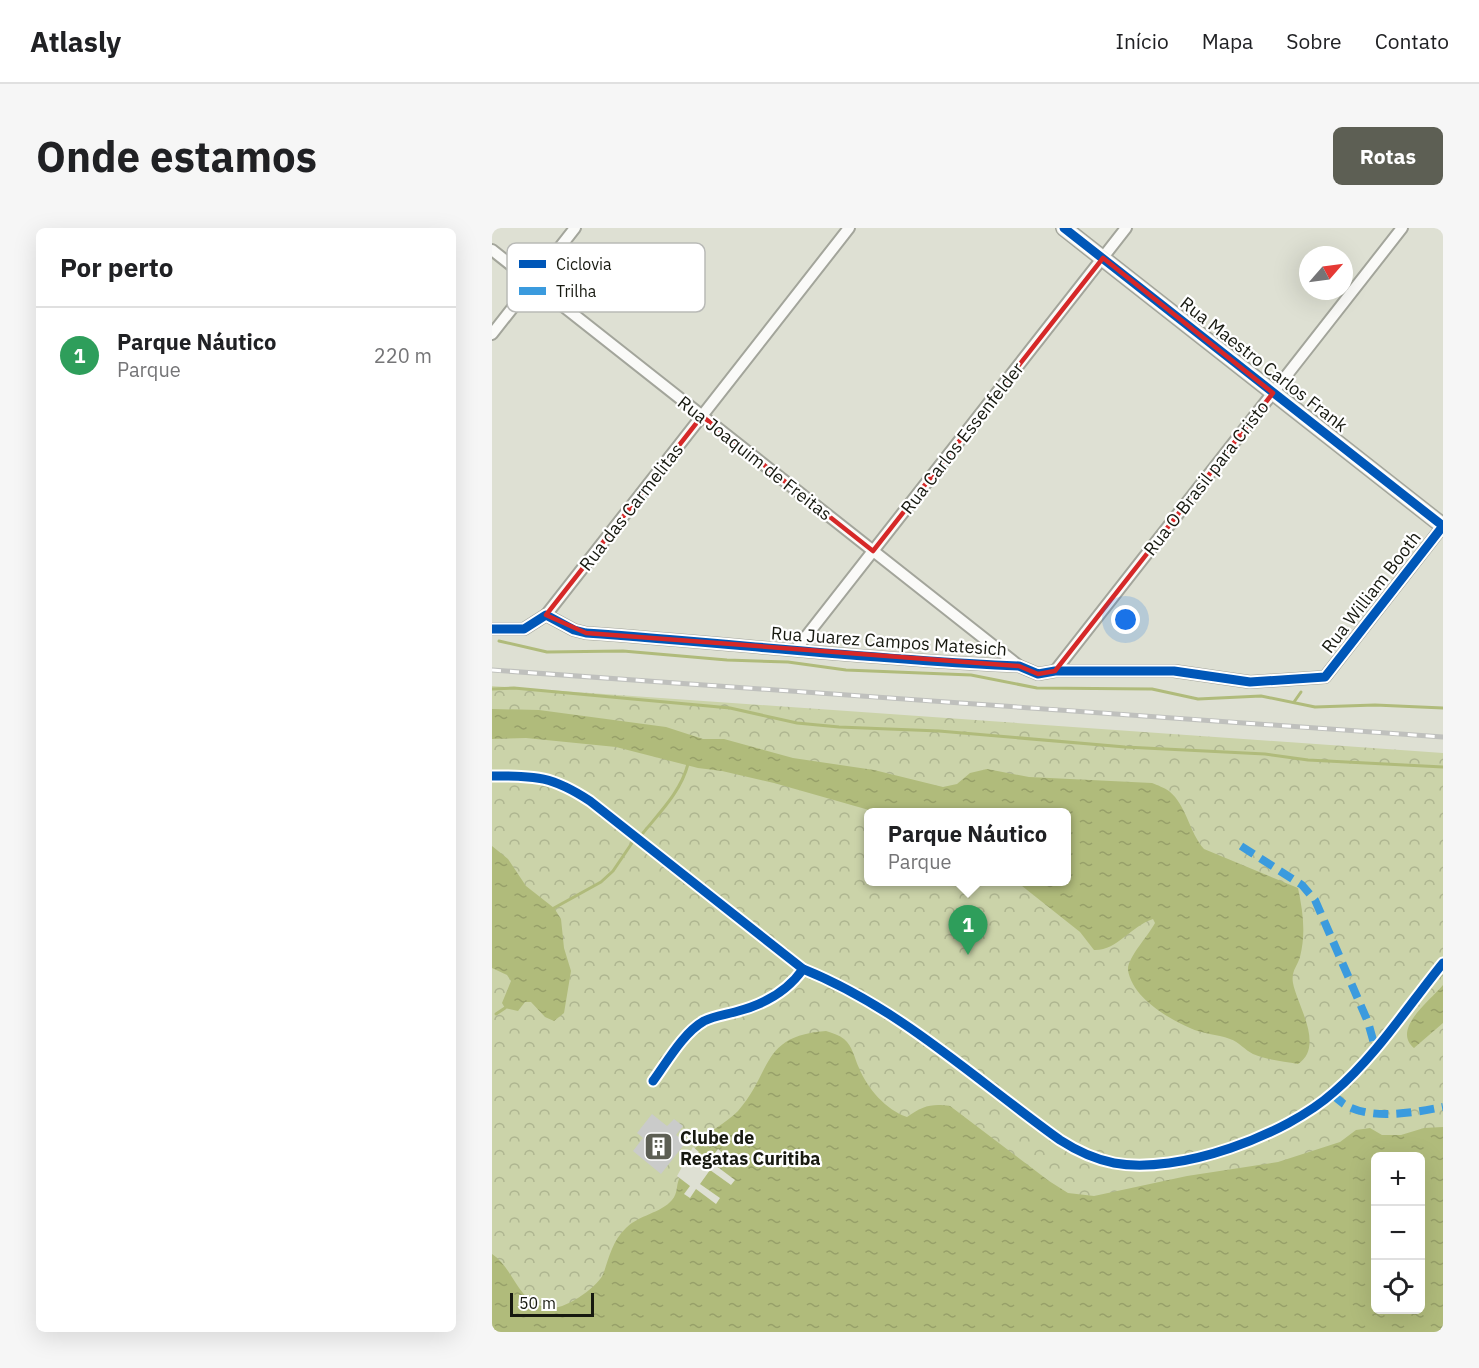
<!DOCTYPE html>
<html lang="pt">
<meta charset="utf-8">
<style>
body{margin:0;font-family:"IBM Plex Sans",sans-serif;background:#f6f6f6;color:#202124}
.controls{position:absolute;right:18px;bottom:18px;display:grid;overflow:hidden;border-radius:9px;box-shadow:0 6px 24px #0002}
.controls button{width:54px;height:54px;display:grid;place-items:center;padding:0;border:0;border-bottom:2px solid #e0e0e0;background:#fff;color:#202124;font:30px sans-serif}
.compass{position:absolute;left:807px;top:18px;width:54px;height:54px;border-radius:50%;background:#fff;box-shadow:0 6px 24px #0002;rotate:62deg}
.scale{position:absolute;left:18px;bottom:15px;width:84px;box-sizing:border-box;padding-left:6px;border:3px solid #171910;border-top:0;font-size:16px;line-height:21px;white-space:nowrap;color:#171910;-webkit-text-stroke:4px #fff;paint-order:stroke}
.you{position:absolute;left:634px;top:392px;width:21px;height:21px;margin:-15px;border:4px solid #fff;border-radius:50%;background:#1a73e8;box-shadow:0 0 0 9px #1a73e833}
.badge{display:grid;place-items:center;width:39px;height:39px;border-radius:50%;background:#5d5f54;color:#fff;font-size:20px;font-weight:700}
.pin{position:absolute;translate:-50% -50px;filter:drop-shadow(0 2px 3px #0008)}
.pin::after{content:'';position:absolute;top:32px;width:21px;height:18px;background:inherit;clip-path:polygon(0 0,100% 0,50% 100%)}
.popup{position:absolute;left:372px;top:580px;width:207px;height:78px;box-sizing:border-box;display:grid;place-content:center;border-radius:9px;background:#fff;filter:drop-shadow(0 2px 4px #0005);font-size:20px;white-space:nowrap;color:#757577}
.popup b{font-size:22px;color:#202124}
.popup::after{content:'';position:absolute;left:50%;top:100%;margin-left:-12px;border:12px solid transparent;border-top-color:#fff}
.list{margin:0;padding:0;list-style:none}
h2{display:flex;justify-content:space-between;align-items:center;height:78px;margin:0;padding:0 24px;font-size:26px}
h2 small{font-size:20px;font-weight:400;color:#757577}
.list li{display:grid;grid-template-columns:39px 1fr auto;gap:18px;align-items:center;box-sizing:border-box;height:96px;padding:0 24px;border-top:2px solid #e0e0e0}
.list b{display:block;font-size:22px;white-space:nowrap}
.list p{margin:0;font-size:20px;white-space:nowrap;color:#757577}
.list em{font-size:20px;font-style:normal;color:#757577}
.icon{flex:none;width:33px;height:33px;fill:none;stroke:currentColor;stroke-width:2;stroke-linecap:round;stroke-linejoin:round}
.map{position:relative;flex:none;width:951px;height:1104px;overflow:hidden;border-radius:9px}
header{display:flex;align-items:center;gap:36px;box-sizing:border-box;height:84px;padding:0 30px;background:#fff;border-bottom:2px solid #e0e0e0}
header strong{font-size:28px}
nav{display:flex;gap:33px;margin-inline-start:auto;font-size:21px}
.intro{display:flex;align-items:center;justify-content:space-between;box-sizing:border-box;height:144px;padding:0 36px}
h1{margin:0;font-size:42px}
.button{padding:15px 27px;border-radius:9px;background:#5d5f54;color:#fff;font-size:21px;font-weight:700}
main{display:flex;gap:36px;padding:0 36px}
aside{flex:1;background:#fff;border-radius:9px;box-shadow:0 6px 24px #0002}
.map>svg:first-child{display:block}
</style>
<header>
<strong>Atlasly</strong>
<nav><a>Início</a><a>Mapa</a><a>Sobre</a><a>Contato</a></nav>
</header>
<div class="intro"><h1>Onde estamos</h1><a class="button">Rotas</a></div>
<main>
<aside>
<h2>Por perto<small></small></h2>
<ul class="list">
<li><span class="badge" style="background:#2e9e5b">1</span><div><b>Parque Náutico</b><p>Parque</p></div><em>220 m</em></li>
</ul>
</aside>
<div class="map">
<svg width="951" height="1104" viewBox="0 0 951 1104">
<defs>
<pattern id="park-crowns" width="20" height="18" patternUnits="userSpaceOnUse" patternTransform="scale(1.5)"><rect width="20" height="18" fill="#cbd3a9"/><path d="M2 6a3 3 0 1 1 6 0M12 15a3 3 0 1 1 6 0" fill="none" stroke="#aeb590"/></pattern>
<pattern id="water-ripples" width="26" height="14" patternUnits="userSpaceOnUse" patternTransform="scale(1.5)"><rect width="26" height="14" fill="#b0bb7b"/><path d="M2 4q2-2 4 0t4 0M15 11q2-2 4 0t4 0" fill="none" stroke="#97a069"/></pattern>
</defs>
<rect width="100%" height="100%" fill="#dee0d3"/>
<path fill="url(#park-crowns)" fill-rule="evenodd" d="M0,458L951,525V1104H0ZM377,584H575V654H377ZM884,928H928V1082H884Z"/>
<g fill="url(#water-ripples)" fill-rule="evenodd">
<path d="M0,481L47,482L174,499L211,511H232L301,530L382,542L451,559L465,556L478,545L495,541L537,549L660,555C665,557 673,560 677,563C695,578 697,604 712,621L806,660C811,684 814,705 808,729C805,739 799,743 801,755C805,777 833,818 806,836C791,833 775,832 761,826C753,822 747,814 738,811C725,806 710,806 698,800C675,790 640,769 636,742C635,730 657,707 663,695L661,691C639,698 625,723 602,722L588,704L525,654H575V584H384L282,555L230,543L206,540L124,519L34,510L0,511Z"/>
<polygon points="0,618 16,631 34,658 62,680 69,691 72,720 79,743 72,785 62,793 53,789 39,774 33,774 26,783 13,780 10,775 19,753 15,747 0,740"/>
<path d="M951,757V795L922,820C899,801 939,772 951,757Z"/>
<path d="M334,803C340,805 347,807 352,811C361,819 362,829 367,840C375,860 394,882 415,889C430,878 440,875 458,878L557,953L576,965L602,968L695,948L786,934L848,914L864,902L878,900L890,907H909L932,900L951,899V1104H0V1026C23,1041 25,1076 58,1080C73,1082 108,1058 112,1044C117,1029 121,1012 134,1000C147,987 169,985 180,972C186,965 184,958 187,951C191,940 198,929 204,919C214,903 234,896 246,883C281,843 268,808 334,803ZM884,928H928V1082H884Z"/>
</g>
<polygon fill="#dee0d3" points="201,919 207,924 203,929 214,937 226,921 231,925 223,937 243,952 239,957 218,942 208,956 228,970 224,976 204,961 198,970 192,966 198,958 185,948"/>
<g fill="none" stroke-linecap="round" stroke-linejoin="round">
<g stroke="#b0bb7b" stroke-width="3">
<polyline points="7,413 55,424 131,423 235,432 296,434 354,442 479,447 545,460 660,461 706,471 769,468 823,479 883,477 951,480"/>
<polyline points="0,461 22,460 238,480 305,495 347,499 447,503 633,519 773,526 816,532 951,539"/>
<polyline points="802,474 809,464"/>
<path d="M151,605C169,583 189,563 196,536"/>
<polyline points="62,680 109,654 121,643 140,615"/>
<polyline points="4,786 13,780"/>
</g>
</g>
<polygon fill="#cacbca" points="160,886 175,898 182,891 191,898 184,907 194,914 169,946 141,923 151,910 145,905"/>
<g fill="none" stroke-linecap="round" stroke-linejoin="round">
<defs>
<g id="street">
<polyline points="0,22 527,438"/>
<polyline points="0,106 83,0"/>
<polyline points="54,387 357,0"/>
<path d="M0,401H32L54,387L82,402L94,405C239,415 382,432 527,438L546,446L563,443H682L758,454L833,449L951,298"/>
<polyline points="305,420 634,0"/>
<polyline points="563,443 910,0"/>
</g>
<polyline id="secondary" points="572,0 951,298"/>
</defs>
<use href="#street" stroke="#a3a59b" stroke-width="14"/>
<use href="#secondary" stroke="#a3a59b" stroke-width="18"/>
<use href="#street" stroke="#fafaf8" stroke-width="10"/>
<use href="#secondary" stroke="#f0f1ec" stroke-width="15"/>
<defs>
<polyline id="rail" points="0,442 951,509"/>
</defs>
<use href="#rail" stroke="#bfc0bd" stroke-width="5"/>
<use href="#rail" stroke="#fff" stroke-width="3" stroke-dasharray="9" stroke-linecap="butt"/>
<g stroke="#3b9bde" stroke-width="8" stroke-dasharray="15 8" stroke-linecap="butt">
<polyline points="749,618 810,657 823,672 876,794 883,819"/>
<path d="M841,866C864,896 919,885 951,879"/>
</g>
<defs>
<g id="cycleway">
<path d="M0,401H32L54,387L82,402L94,405C239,415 382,432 527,438L546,446L563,443H682L758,454L833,449L951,298L572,0"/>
<path d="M0,548C45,548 60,548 98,573L311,741C408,780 484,852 568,912C585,923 602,931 622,935C687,947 794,907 842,864C884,828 916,778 951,735"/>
<path d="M161,853C175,834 191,805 212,793C222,788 232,787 243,784C271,777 295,764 311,741"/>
</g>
</defs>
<use href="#cycleway" stroke="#fff" stroke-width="13"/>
<use href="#cycleway" stroke="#0057b8" stroke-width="9"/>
</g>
<path fill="none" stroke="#d62828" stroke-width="4.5" stroke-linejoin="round" d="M611,30L781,165L563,443L546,446L527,438L94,405L54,387L210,188L381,323Z"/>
<defs>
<symbol id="building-square" viewBox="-11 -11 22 22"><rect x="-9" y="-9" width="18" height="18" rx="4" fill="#5d5f54" stroke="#fff"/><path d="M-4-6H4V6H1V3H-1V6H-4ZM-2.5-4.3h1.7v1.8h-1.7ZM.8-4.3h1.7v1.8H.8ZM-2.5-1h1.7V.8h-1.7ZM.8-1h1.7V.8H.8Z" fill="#fff"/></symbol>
</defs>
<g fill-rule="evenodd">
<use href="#building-square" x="150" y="902" width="33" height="33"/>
</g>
<g text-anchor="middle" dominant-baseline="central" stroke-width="4.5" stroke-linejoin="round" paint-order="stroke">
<g font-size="18" fill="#171910" stroke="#fff">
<text transform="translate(772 136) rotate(38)">Rua Maestro Carlos Frank</text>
<text transform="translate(470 210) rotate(-52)">Rua Carlos Essenfelder</text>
<text transform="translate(263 230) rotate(38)">Rua Joaquim de Freitas</text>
<text transform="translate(714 250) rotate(-52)">Rua O Brasil para Cristo</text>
<text transform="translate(139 279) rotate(-52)">Rua das Carmelitas</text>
<text transform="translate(879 364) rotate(-52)">Rua William Booth</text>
<text transform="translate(397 413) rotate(4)">Rua Juarez Campos Matesich</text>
</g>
<g font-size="18" font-weight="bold" fill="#171910" stroke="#fff" text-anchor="start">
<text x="188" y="909">Clube de<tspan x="188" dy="21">Regatas Curitiba</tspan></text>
</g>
</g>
<rect x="15" y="15" width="198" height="69" rx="9" fill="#fff" stroke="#b9bab7" stroke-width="1.5"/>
<rect x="27" y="32" width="27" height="8" fill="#0057b8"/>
<rect x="27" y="59" width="27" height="8" fill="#3b9bde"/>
<g font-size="16" fill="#171910">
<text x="64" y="42">Ciclovia</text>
<text x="64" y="69">Trilha</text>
</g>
</svg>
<div class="controls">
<button>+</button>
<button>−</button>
<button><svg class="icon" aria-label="locate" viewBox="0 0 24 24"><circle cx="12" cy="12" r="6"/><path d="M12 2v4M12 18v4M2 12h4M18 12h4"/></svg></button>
</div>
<svg class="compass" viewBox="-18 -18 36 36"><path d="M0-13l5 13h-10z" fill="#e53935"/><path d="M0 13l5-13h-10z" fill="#757577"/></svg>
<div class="scale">50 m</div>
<div class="you"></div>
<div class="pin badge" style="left:476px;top:727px;background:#2e9e5b">1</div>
<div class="popup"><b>Parque Náutico</b>Parque</div>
</div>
</main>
